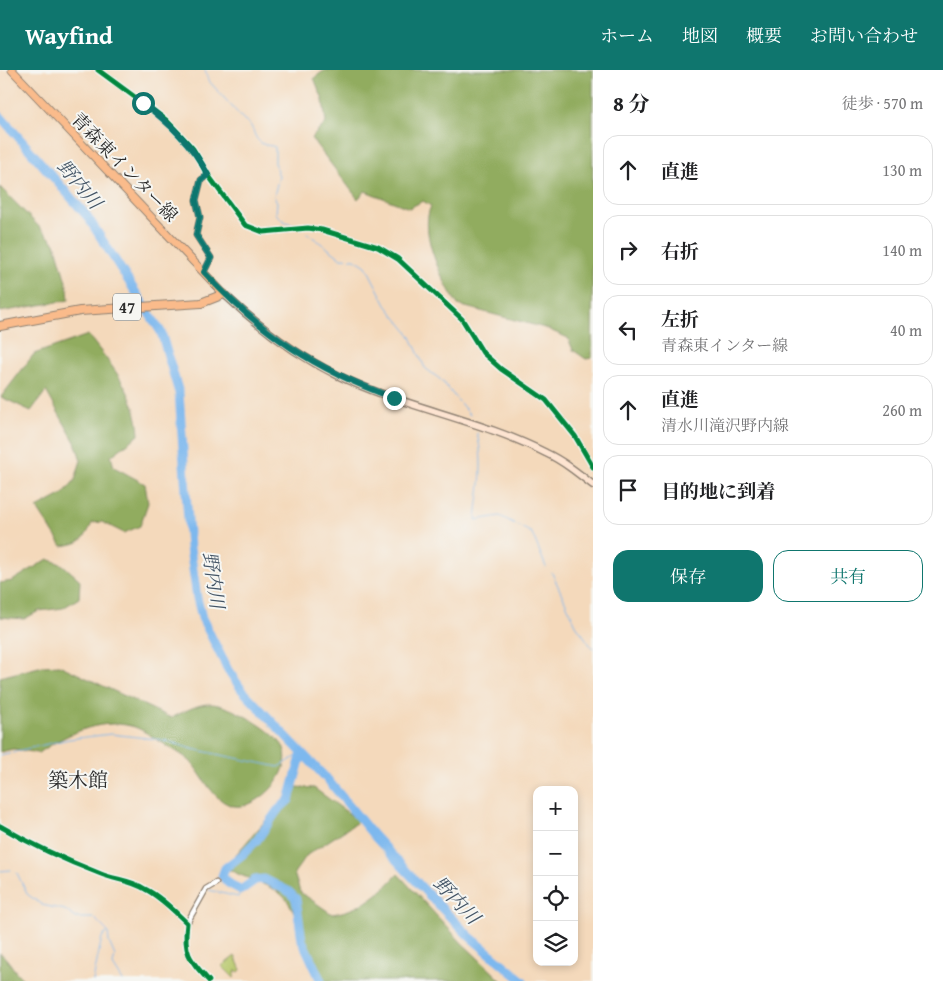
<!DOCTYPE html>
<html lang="ja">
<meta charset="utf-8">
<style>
body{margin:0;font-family:"Gentium Book Plus","Noto Serif JP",serif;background:#f6f6f6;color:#202124}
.controls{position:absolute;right:15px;bottom:15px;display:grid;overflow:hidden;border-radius:10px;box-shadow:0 2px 8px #0003}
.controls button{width:45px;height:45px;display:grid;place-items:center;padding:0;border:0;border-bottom:1px solid #e0e0e0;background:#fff;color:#202124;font:25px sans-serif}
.stop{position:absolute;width:15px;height:15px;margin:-11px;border:4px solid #0f766e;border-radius:50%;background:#fff}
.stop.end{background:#0f766e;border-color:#fff;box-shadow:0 1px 5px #0008}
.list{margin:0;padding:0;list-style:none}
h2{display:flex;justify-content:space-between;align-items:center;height:65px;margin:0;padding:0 20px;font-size:21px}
h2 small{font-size:16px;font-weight:400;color:#757577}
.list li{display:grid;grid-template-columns:32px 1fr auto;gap:15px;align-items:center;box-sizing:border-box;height:70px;margin:0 10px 10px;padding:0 10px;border:1px solid #e0e0e0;border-radius:15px}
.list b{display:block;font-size:19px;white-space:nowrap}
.list p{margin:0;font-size:16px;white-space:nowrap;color:#757577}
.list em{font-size:16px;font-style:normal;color:#757577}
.actions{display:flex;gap:10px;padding:15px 20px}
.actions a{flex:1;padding:11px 0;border:1px solid #0f766e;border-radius:15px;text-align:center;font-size:18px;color:#0f766e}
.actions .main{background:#0f766e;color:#fff}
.icon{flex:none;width:28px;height:28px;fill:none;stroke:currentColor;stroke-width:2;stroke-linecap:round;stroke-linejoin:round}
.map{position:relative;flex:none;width:593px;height:911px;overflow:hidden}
header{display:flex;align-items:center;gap:30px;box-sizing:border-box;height:70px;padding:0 25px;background:#0f766e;color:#fff}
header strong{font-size:24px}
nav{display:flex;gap:28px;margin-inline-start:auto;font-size:18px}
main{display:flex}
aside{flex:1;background:#fff}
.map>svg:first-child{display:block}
</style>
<header>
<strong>Wayfind</strong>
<nav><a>ホーム</a><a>地図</a><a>概要</a><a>お問い合わせ</a></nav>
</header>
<main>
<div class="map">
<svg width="593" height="911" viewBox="0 0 593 911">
<rect width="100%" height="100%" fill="#f6f6f2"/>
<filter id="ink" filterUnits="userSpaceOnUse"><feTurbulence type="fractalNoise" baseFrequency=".02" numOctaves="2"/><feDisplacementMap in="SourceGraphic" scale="10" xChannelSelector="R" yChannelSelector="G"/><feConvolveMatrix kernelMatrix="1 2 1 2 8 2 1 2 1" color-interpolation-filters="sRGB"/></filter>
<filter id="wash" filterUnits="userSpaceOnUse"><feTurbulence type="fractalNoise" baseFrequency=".0096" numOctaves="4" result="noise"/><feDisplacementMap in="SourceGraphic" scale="20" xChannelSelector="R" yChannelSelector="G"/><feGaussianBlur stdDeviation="1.12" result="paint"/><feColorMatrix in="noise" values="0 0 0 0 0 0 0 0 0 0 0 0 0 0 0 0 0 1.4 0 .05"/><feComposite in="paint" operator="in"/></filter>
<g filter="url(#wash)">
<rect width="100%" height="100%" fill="#f4d9bb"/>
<polygon fill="#b7c76a" stroke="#71794a" points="235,886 241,900 239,902 236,900 234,908 222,896"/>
<g fill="#91ac5e" stroke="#5e6c44">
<path d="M325,0H593L592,288L586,289L573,280L568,268L545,258L458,235C443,212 418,163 431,136L423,131L409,138L365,121L358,129L311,68L326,53L323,30L314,8Z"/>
<polygon points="0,117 55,173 68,219 69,230 0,242"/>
<path d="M88,265C112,296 137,324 139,365L111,386L114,397L145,414L148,433L140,456L124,463L102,452L92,453C84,471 81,473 62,476L37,438L63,424L75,410L81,390L75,372L46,321L31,341L1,327L34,284Z"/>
<polygon points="48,489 63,495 80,510 79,528 63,538 39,541 24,549 0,547 0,513 12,511"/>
<path d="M59,595L171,648C182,643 198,633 211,634C229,634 276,661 284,678C294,703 258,740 234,736C213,732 203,705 190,691C182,684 170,678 161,672C152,667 141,658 131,656C99,648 64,665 39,683L13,679L0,682V607L43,596Z"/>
<path d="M295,717L314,718L359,751L307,785L294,803L300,822L332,844C360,840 379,825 398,804L462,873L502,911H321C305,891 303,849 286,829C273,814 245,809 228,799L231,790Z"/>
<path d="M0,883C11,891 14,904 26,911H0Z"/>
</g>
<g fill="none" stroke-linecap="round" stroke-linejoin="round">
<g stroke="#7db8ee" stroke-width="1">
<path d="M205,0L208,10L244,50C255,55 252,66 260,72C264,76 271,75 275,77V95L279,106L274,126L277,132L276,144L284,151L296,156"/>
<polyline points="307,163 341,188 355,189 366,196 386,235 410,265 425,298 441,310 470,345"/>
<path d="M477,363C485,396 479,417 476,450L500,446L532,463L546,497"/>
<polyline points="552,503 576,555 593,579"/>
<polyline points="0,685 69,669 111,664 164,670 192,679 279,697 302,683"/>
<polyline points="0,801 11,800"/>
<polyline points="17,803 27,824 42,835 65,840 76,848 94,848 108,862 109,872 115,886 113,895 123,911"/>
<polyline points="209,820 238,827 241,820"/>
<polyline points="93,911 102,867 107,863"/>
</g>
<g stroke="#7db8ee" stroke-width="9">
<polyline points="0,46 87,146 161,262 179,323 190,478 197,528 202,548 228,600 242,620 328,710 374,766 427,823 469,866 523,911"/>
<polyline points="302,683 289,730 277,741 257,770 242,785 225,798 222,806 228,813 241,820 255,810 264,809 288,821 296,829 302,870 321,911"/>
</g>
</g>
</g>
<g filter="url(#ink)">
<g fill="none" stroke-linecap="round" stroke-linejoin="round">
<defs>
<g id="minor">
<polyline points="98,0 166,50 183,68 193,79 208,105 245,155 263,162 308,158 322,160 378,177 398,189 462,249 483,283 501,299 546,330 575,366 593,397"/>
<polyline points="204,202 211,188 196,165 200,147 196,130 201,110 208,105"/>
<path d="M0,756C32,775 67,791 101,804C116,810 131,810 145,819C161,827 174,841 187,853C183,883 189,889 209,911"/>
<polyline points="187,853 206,819 216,813"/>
</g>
<path id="secondary" d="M224,224C258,256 294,284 337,305C404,338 480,349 546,383C563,391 578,403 593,415"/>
<polyline id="primary" points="12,0 224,224"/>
<polyline id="motorway" points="0,256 80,241 201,233 224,224"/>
</defs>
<use href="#minor" stroke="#908273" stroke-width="7"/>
<use href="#secondary" stroke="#908273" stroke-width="9"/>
<use href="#primary" stroke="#908273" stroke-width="9"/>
<use href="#motorway" stroke="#908273" stroke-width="10"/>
<use href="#minor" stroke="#fff" stroke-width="4.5"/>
<use href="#secondary" stroke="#fde4d1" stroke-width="6"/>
<use href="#primary" stroke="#fabb8b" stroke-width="7"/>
<use href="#motorway" stroke="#fabb8b" stroke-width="8"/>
<defs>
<g id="cycleway">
<polyline points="98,0 166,50 183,68 193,79 208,105 245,155 263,162 308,158 322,160 378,177 398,189 462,249 483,283 501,299 546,330 575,366 593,397"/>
<path d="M0,756C32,775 67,791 101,804C116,810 131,810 145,819C161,827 174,841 187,853C183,883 189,889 209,911"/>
</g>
</defs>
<use href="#cycleway" stroke="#f6f6f2" stroke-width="8"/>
<use href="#cycleway" stroke="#00873e" stroke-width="5"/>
</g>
</g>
<g fill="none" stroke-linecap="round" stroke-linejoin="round" filter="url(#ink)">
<path stroke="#0f766e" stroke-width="6" d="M143,33C170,54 192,74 208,105L201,110L196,130L200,147L196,165L211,188L204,202C261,264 315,299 394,328"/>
</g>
<g text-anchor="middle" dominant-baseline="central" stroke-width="4" stroke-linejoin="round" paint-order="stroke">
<rect fill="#f6f6f2" stroke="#686867" stroke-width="1" x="113" y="223.5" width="28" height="27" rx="4"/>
<g font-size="16" font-weight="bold" fill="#2b2b2b">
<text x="127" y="237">47</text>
</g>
<g font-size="18" fill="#2b2b2b" stroke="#f6f6f2">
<text transform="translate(125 97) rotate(46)">青森東インター線</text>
</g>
<g font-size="19" font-style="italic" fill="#456" stroke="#f6f6f2">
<text transform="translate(80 114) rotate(50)">野内川</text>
<text transform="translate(214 510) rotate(82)">野内川</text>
<text transform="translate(457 830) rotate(46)">野内川</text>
</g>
<g font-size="20" fill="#2b2b2b" stroke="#f6f6f2">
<text x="78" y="709">築木館</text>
</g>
</g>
</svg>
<div class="controls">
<button>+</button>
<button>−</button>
<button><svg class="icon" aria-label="locate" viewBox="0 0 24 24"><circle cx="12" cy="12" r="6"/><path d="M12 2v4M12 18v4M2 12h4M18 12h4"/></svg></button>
<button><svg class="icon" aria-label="layers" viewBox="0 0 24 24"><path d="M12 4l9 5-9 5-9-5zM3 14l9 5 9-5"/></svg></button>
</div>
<div class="stop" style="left:143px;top:33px"></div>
<div class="stop end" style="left:394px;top:328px"></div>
</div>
<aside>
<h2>8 分<small>徒歩 · 570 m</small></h2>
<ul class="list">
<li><svg class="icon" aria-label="ahead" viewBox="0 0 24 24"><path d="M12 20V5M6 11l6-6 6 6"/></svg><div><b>直進</b></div><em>130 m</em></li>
<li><svg class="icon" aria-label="right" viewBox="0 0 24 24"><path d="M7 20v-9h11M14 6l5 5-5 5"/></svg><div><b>右折</b></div><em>140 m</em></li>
<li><svg class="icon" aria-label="left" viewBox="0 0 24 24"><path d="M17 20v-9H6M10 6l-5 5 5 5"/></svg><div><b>左折</b><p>青森東インター線</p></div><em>40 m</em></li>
<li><svg class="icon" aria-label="ahead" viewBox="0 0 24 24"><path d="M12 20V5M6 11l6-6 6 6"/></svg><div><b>直進</b><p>清水川滝沢野内線</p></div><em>260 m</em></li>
<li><svg class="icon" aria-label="arrive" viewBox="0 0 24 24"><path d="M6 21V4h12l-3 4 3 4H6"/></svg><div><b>目的地に到着</b></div></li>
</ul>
<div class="actions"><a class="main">保存</a><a>共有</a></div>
</aside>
</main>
